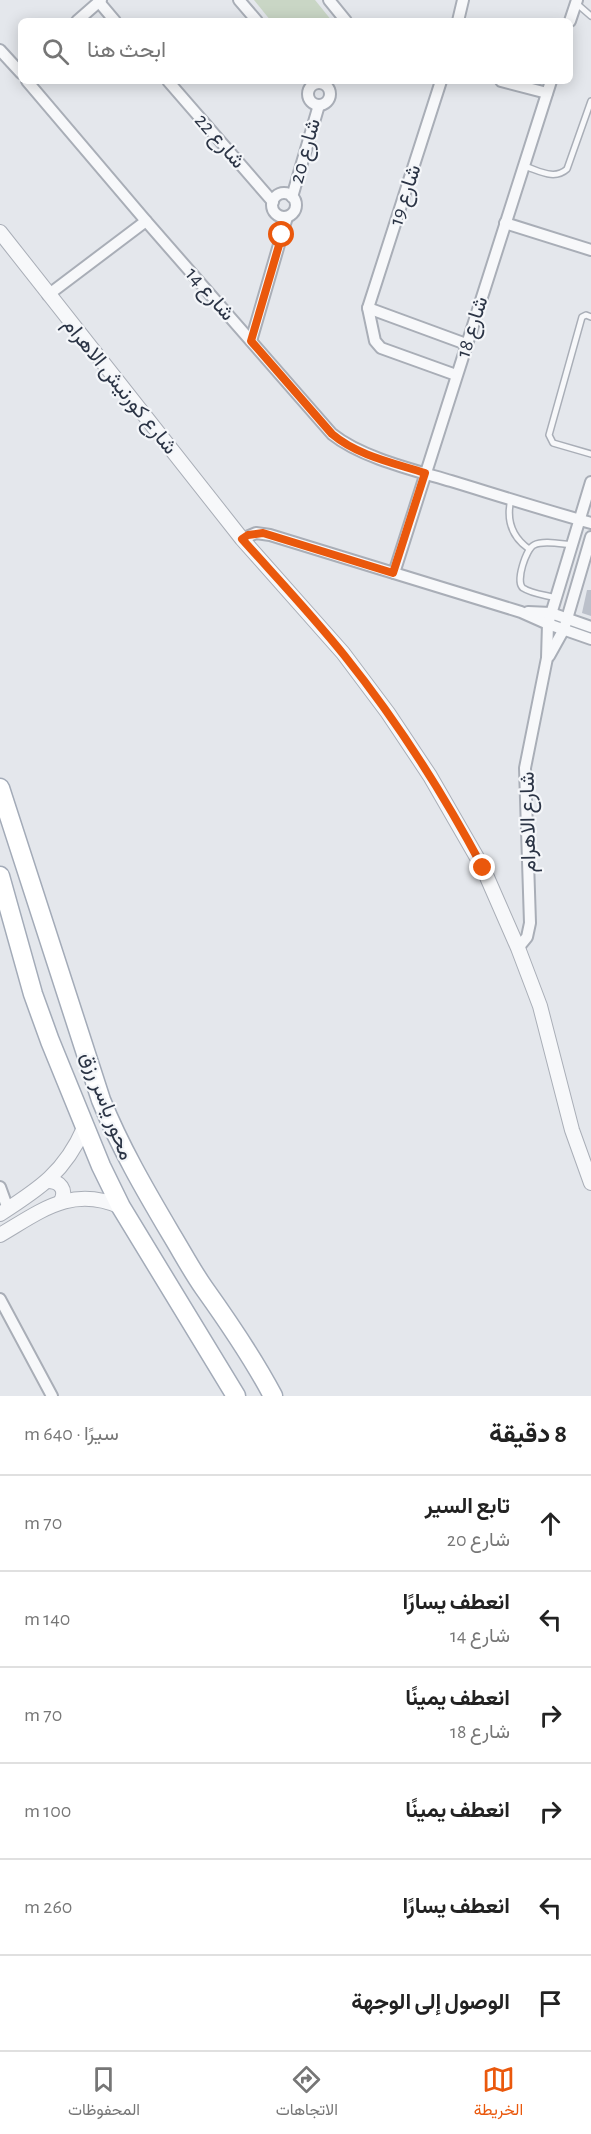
<!DOCTYPE html>
<html lang="ar">
<meta charset="utf-8">
<style>
body{margin:0;font-family:"Alegreya Sans",Vazirmatn,sans-serif;background:#f2f2f2;color:#222;direction:rtl}
.stop{position:absolute;width:18px;height:18px;margin:-14px;border:4px solid #ea580c;border-radius:50%;background:#fff}
.stop.end{background:#ea580c;border-color:#fff;box-shadow:0 2px 6px #0008}
.list{margin:0;padding:0;list-style:none}
h2{display:flex;justify-content:space-between;align-items:center;height:78px;margin:0;padding:0 24px;font-size:26px}
h2 small{font-size:20px;font-weight:400;color:#767676}
.list li{display:grid;grid-template-columns:39px 1fr auto;gap:18px;align-items:center;box-sizing:border-box;height:96px;padding:0 24px;border-top:2px solid #e0e0e0}
.list b{display:block;font-size:22px;white-space:nowrap}
.list p{margin:0;font-size:20px;white-space:nowrap;color:#767676}
.list em{font-size:20px;font-style:normal;color:#767676}
.icon{flex:none;width:33px;height:33px;fill:none;stroke:currentColor;stroke-width:2;stroke-linecap:round;stroke-linejoin:round}
.map{position:relative;flex:none;width:591px;height:1396px;overflow:hidden;direction:ltr}
.search{position:absolute;background:#fff;box-shadow:0 3px 15px #0003;left:18px;right:18px;top:18px;height:66px;display:flex;align-items:center;gap:15px;box-sizing:border-box;padding:0 21px;border-radius:9px;color:#767676;font-size:22px}
.sheet{height:654px;background:#fff}
nav{display:flex;justify-content:space-around;align-items:center;box-sizing:border-box;height:84px;border-top:2px solid #e0e0e0;background:#fff;font-size:16px;color:#767676}
nav a{display:grid;justify-items:center;gap:3px}
nav .on{color:#ea580c}
.map>svg:first-child{display:block}
</style>
<div class="map">
<svg width="591" height="1396" viewBox="0 0 591 1396">
<rect width="100%" height="100%" fill="#e4e7ec"/>
<polygon fill="#c9d6c5" points="254,0 315,0 332,21 271,21"/>
<polygon fill="#bbc0ca" points="587,590 591,590 591,616 582,613"/>
<g fill="none" stroke-linecap="round" stroke-linejoin="round">
<defs>
<g id="service">
<polyline points="576,3 591,16"/>
<path d="M524,166C538,170 554,181 567,169L591,101"/>
<polyline points="591,317 586,315 582,317 549,435 553,443 591,454"/>
<path d="M511,499C506,520 512,537 529,549"/>
<path d="M556,598C546,595 532,594 523,588C515,582 526,549 534,545C543,540 561,544 572,545"/>
</g>
<g id="minor">
<polyline points="239,0 257,21"/>
<polyline points="329,0 346,21"/>
<polyline points="99,2 115,21"/>
<polyline points="77,21 101,0"/>
<polyline points="458,21 463,0"/>
<polyline points="570,21 577,0"/>
<polyline points="0,50 21,73"/>
<path d="M27,81L146,221L332,434C362,458 414,470 451,481C497,495 544,510 591,523"/>
<polyline points="168,81 273,202"/>
<polyline points="441,81 368,308 375,341 381,348 456,375"/>
<polyline points="501,81 547,93"/>
<circle cx="319" cy="94" r="11"/>
<circle cx="284" cy="205" r="12"/>
<polyline points="292,197 319,105"/>
<polyline points="505,223 591,250"/>
<polyline points="48,295 146,221"/>
<polyline points="368,308 466,344"/>
<polyline points="251,341 287,217"/>
<polyline points="242,539 256,533 270,535 521,612 548,624 591,639"/>
<polyline points="394,573 551,81"/>
<polyline points="528,612 551,613 591,627"/>
<polyline points="549,656 564,629 591,537"/>
<polyline points="518,948 527,937 530,923 525,768 547,658 548,624 591,482"/>
<polyline points="0,1187 8,1209"/>
<polyline points="0,1299 52,1396"/>
</g>
<g id="tertiary">
<polyline points="0,232 242,539 343,653 388,713 430,776 483,868 518,948 540,1006 572,1130 591,1183"/>
<path d="M48,1181C60,1181 67,1190 61,1201"/>
<path d="M0,1214C39,1189 65,1172 84,1128"/>
<path d="M0,1235C41,1211 72,1185 121,1207"/>
</g>
<g id="primary">
<path d="M0,788L101,1100C120,1147 145,1190 171,1234C182,1252 192,1271 204,1288C229,1323 253,1358 273,1396"/>
<polyline points="0,876 33,994 50,1041 101,1166 121,1207 236,1396"/>
</g>
</defs>
<use href="#service" stroke="#a9aeb7" stroke-width="8"/>
<use href="#minor" stroke="#a9aeb7" stroke-width="14"/>
<use href="#tertiary" stroke="#a9aeb7" stroke-width="16"/>
<use href="#primary" stroke="#a3abb8" stroke-width="21"/>
<use href="#service" stroke="#f7f8fa" stroke-width="5"/>
<use href="#minor" stroke="#f7f8fa" stroke-width="10"/>
<use href="#tertiary" stroke="#f7f8fa" stroke-width="14"/>
<use href="#primary" stroke="#fff" stroke-width="18"/>
</g>
<g fill="none" stroke-linecap="round" stroke-linejoin="round">
<path stroke="#ea580c" stroke-width="8" d="M282,235L251,341L332,434C358,456 394,463 425,473L393,573L263,533L248,535L242,539C276,577 312,615 344,655C397,721 443,793 483,868"/>
</g>
<g text-anchor="middle" dominant-baseline="central" stroke-width="4.5" stroke-linejoin="round" paint-order="stroke">
<g font-size="21" fill="#2b3445" stroke="#f4f6f9">
<text transform="translate(220 141) rotate(49)">شارع 22</text>
<text transform="translate(305 151) rotate(-74)">شارع 20</text>
<text transform="translate(405 195) rotate(-72)">شارع 19</text>
<text transform="translate(210 294) rotate(49)">شارع 14</text>
<text transform="translate(472 327) rotate(-72)">شارع 18</text>
<text transform="translate(120 386) rotate(51)">شارع كورنيش الاهرام</text>
<text transform="translate(528 822) rotate(-91)">شارع الاهرام</text>
<text transform="translate(107 1106) rotate(69)">محور ياسر رزق</text>
</g>
</g>
</svg>
<div class="stop" style="left:282px;top:235px"></div>
<div class="stop end" style="left:483px;top:868px"></div>
<div class="search"><svg class="icon" aria-label="search" viewBox="0 0 24 24"><circle cx="10" cy="10" r="6"/><path d="M15 15l6 6"/></svg>ابحث هنا</div>
</div>
<section class="sheet">
<h2>8 دقيقة<small>سيرًا · 640 m</small></h2>
<ul class="list">
<li><svg class="icon" aria-label="ahead" viewBox="0 0 24 24"><path d="M12 20V5M6 11l6-6 6 6"/></svg><div><b>تابع السير</b><p>شارع 20</p></div><em>70 m</em></li>
<li><svg class="icon" aria-label="left" viewBox="0 0 24 24"><path d="M17 20v-9H6M10 6l-5 5 5 5"/></svg><div><b>انعطف يسارًا</b><p>شارع 14</p></div><em>140 m</em></li>
<li><svg class="icon" aria-label="right" viewBox="0 0 24 24"><path d="M7 20v-9h11M14 6l5 5-5 5"/></svg><div><b>انعطف يمينًا</b><p>شارع 18</p></div><em>70 m</em></li>
<li><svg class="icon" aria-label="right" viewBox="0 0 24 24"><path d="M7 20v-9h11M14 6l5 5-5 5"/></svg><div><b>انعطف يمينًا</b></div><em>100 m</em></li>
<li><svg class="icon" aria-label="left" viewBox="0 0 24 24"><path d="M17 20v-9H6M10 6l-5 5 5 5"/></svg><div><b>انعطف يسارًا</b></div><em>260 m</em></li>
<li><svg class="icon" aria-label="arrive" viewBox="0 0 24 24"><path d="M6 21V4h12l-3 4 3 4H6"/></svg><div><b>الوصول إلى الوجهة</b></div></li>
</ul>
</section>
<nav>
<a class="on"><svg class="icon" aria-label="map" viewBox="0 0 24 24"><path d="M3 6l6-2 6 2 6-2v14l-6 2-6-2-6 2zM9 4v14M15 6v14"/></svg>الخريطة</a>
<a><svg class="icon" aria-label="directions" viewBox="0 0 24 24"><path d="M12 3l9 9-9 9-9-9zM9 14v-3h6M13 9l2 2-2 2"/></svg>الاتجاهات</a>
<a><svg class="icon" aria-label="saved" viewBox="0 0 24 24"><path d="M7 4h10v16l-5-4-5 4z"/></svg>المحفوظات</a>
</nav>
